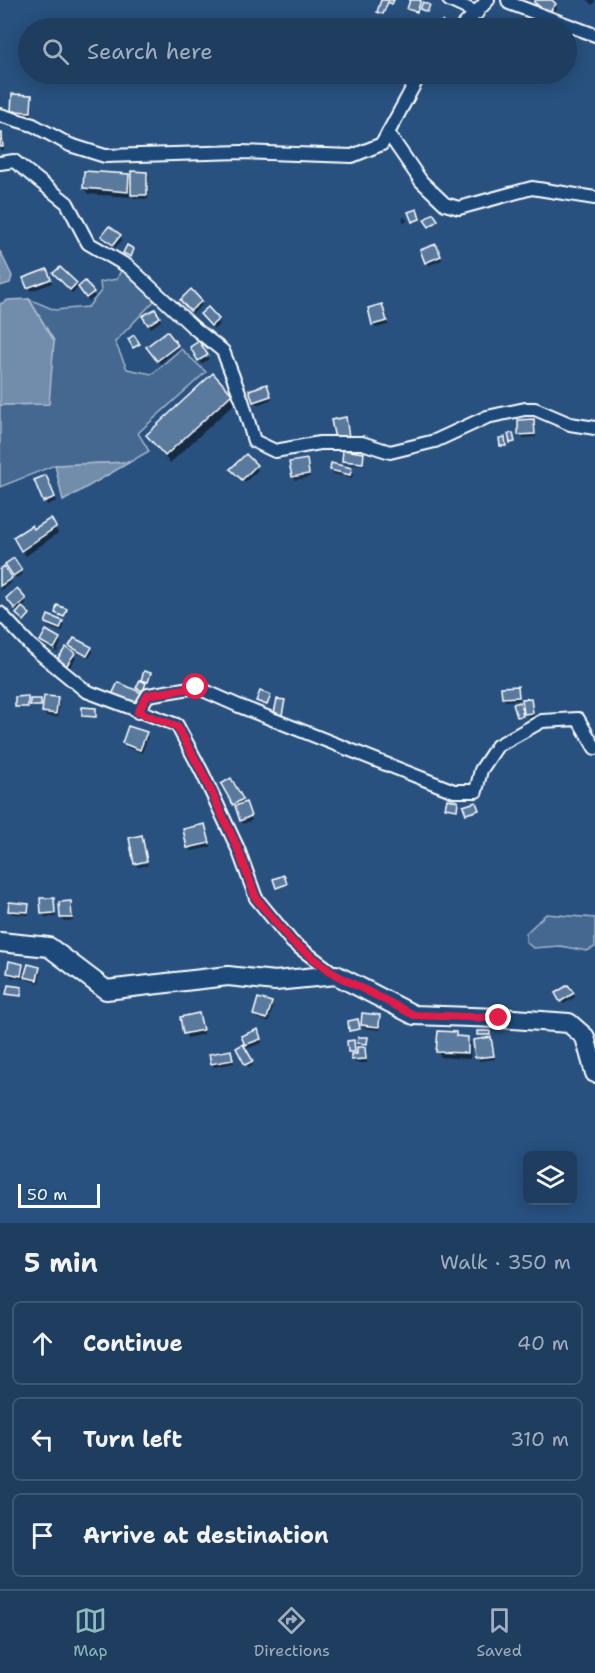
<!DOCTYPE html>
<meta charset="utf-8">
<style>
body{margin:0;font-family:"Shantell Sans",sans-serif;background:#2b4868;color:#f1f3f6}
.controls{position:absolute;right:18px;bottom:18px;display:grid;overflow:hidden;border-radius:9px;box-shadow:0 3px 15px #0003}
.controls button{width:54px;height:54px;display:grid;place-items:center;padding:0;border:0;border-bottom:2px solid #3c5674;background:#1e3d5f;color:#f1f3f6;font:30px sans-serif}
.scale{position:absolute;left:18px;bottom:15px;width:82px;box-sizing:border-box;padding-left:6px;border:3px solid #fff;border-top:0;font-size:16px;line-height:21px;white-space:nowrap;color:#fff;-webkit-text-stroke:4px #1f4a7a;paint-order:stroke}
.stop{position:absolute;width:18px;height:18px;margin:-14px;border:4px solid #e11d48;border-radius:50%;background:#fff}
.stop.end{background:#e11d48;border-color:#fff;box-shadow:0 2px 6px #0008}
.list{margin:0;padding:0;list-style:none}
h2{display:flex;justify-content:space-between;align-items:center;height:78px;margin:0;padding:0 24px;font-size:26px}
h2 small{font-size:20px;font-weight:400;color:#a1aebd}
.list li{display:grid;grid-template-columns:39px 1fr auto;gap:18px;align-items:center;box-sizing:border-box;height:84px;margin:0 12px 12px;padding:0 12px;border:2px solid #3c5674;border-radius:9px}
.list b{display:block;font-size:22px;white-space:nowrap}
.list em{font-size:20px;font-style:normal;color:#a1aebd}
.icon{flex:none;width:33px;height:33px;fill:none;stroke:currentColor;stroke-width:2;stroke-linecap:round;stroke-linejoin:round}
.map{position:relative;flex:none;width:595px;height:1223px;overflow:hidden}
.search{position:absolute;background:#1e3d5f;box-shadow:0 3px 15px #0003;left:18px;right:18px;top:18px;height:66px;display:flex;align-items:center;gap:15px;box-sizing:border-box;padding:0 21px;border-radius:33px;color:#a1aebd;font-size:22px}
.sheet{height:366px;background:#1e3d5f}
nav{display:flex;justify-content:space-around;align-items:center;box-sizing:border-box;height:84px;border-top:2px solid #3c5674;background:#1e3d5f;font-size:16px;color:#a1aebd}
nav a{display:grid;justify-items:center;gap:3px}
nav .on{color:#8bbbb9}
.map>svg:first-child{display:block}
</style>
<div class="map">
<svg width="595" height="1223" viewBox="0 0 595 1223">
<rect width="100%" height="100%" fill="#28517f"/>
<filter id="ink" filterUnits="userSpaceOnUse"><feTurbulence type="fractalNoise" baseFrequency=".0167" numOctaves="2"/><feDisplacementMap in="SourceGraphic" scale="12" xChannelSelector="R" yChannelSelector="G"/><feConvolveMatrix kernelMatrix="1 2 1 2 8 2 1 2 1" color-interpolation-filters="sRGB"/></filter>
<g filter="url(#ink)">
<g fill="#446890" stroke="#a2b4c8" stroke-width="1.5">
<polygon points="122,268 156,299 115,342 127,369 152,374 181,349 206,372 138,433 149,451 130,462 55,465 0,487 0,405 48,404 54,341 29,299 55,310 88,307 101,291 100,282 117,279"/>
<polygon points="546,914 595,918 595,947 587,951 560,946 533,948 526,942 526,933"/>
</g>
<g fill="#718dab" stroke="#aabbcd" stroke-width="1.5">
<polygon points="0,251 12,276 10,283 0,286"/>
<polygon points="29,299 54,341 49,404 0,405 0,304 8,300"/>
<polygon points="130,462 63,501 55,465"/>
</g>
<g fill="#0007">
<polygon points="538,0 550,0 555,5 557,8 555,11 561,18 554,13 551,16 538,6 536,3"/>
<polygon points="587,0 595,0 595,2 592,5"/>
<polygon points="396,74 409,74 410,76 405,82"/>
<polygon points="31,96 33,100 32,116 15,114 13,111"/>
<polygon points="0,135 4,138 4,150 0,150"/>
<polygon points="146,173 149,177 148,199 134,198 131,192 131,197 88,194 84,188 128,176 133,183"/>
<polygon points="405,217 407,221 404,223 402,218"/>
<polygon points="103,236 120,236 122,240 115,248"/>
<polygon points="437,249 442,260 429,265 427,262"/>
<polygon points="49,274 52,283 31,291 25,279"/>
<polygon points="57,277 75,284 78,288 72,293"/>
<polygon points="82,291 92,293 95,297 89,301"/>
<polygon points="200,302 202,305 193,313 184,304"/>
<polygon points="208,309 220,324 214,329 204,318"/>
<polygon points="384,310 388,325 376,328 373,324"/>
<polygon points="154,311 161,321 151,328 144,317"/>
<polygon points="199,344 209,359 201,364 192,348"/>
<polygon points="176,346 178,349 160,364 150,351"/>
<polygon points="269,389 272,399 257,405 254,401"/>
<polygon points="231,395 235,403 170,463 152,443 148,435"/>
<polygon points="534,421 536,424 536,437 522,438 520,434"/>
<polygon points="246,456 258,470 245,482 232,469"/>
<polygon points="306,461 310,477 295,480 293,476"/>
<polygon points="345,463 365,465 364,466 346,464"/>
<polygon points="351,469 353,473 352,478 334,474 331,470"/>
<polygon points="47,481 56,501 47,505 45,501"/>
<polygon points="50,520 58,533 26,556 15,538 34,531"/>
<polygon points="14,560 23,574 16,578 7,565"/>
<polygon points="3,569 12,582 0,591 0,571"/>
<polygon points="17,590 27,604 21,608 29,617 25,621 10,602"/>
<polygon points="62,622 64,626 62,632 49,627 47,623"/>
<polygon points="59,639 61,643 57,652 43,645 41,641"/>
<polygon points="71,646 91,648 93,652 89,658 73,650"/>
<polygon points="66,649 76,658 68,670 60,665"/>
<polygon points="517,688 520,700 505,701 503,697"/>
<polygon points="57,699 59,702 58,717 46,716 44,712"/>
<polygon points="531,700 534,717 528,718 524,701"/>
<polygon points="145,734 148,737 142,753 126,747 124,743"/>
<polygon points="231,780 247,807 252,820 243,824 223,784"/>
<polygon points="205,825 211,847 191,851 185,830"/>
<polygon points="147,863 148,865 138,867 136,865"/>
<polygon points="53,899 56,917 45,917 43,914"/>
<polygon points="70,903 73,906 73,921 64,921 62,918"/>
<polygon points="28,905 29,915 12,914 10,910"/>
<polygon points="22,966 24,969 23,979 11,977 9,973"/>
<polygon points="39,968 41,972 39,983 28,980 26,977"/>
<polygon points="568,987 575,997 564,1004 557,994"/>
<polygon points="271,1003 273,1007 269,1022 257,1018 255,1015"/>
<polygon points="199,1014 204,1034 187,1038 181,1018"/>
<polygon points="379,1016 381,1020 380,1030 364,1028 362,1024"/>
<polygon points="456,1033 458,1038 468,1038 471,1044 470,1059 441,1057 438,1051"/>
<polygon points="259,1035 262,1043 248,1048 243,1037"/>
<polygon points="491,1039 495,1059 479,1061 477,1058"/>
<polygon points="354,1042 355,1056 364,1048 367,1063 355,1063 352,1053 349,1052"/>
<polygon points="242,1046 253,1065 249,1068 238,1048"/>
<polygon points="231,1051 234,1063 214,1067 212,1063"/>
</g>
<g fill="#5a7a9d" stroke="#fff" stroke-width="1.5">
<polygon points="381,0 394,0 392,4 388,2 383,14 377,12"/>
<polygon points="410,0 421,0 417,12 407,9"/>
<polygon points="536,0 552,0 556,4 548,14 534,2"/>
<polygon points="423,2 430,5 427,12 420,9"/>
<polygon points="442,21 447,27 432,28"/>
<polygon points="12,94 32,95 31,112 11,111"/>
<polygon points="0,133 2,133 3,147 0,147"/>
<polygon points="84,171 129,174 128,192 83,188"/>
<polygon points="131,171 147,172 147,195 131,195"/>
<polygon points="417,209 420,219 412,222 408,212"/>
<polygon points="433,213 438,220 429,227 424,220"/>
<polygon points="109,226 121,235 113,245 101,236"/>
<polygon points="436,244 441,256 425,263 420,250"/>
<polygon points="127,245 134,249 131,257 123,253"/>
<polygon points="60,267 77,283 70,290 53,273"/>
<polygon points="47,269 51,279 27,288 23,278"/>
<polygon points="85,281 94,292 86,298 78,287"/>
<polygon points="191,289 202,301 190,311 180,300"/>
<polygon points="382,304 387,321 372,325 368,308"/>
<polygon points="208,307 219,319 211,326 200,314"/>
<polygon points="155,309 160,317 148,325 142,316"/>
<polygon points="167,331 178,345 157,361 146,347"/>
<polygon points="134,335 140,344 133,348 128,339"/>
<polygon points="199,341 208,355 198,361 190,347"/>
<polygon points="213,373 232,394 165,456 146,435"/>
<polygon points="267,384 271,396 253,402 249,390"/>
<polygon points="346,417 349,437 335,439 331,420"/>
<polygon points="534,419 535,434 518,435 518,420"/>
<polygon points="513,433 515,442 510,443 508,434"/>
<polygon points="505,437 506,446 500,446 499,438"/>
<polygon points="343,450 364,453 363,463 342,461"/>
<polygon points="246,454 257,465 242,480 230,469"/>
<polygon points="307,459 309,474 292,477 289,462"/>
<polygon points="331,463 352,468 350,475 330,470"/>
<polygon points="46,475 55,497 43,502 34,480"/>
<polygon points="51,518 56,527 21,551 13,537 32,525 34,529"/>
<polygon points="14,558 22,570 13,576 5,564"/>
<polygon points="4,566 12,578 0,586 0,569"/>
<polygon points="17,588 26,599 15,609 6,598"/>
<polygon points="57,605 67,609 64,617 55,613"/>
<polygon points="22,607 30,614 24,621 16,614"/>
<polygon points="48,615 63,621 60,629 45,623"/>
<polygon points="46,630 60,638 54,649 40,641"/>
<polygon points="74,638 92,647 87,656 69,646"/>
<polygon points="66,647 75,653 65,668 56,661"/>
<polygon points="144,671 151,673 148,682 141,680"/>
<polygon points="140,680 146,683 143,691 136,688"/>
<polygon points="118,682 142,693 135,707 112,695"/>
<polygon points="518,686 519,697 502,698 501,687"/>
<polygon points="260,691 271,695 267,705 256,701"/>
<polygon points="28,696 28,707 15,707 15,697"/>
<polygon points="44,696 58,697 56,714 42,712"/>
<polygon points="531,698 533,713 524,714 522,699"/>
<rect x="30" y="699" width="11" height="7"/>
<polygon points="277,699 285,700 282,715 274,713"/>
<polygon points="520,702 523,716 517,717 513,704"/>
<polygon points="82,707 96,708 96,717 82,716"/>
<polygon points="128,726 147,732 140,750 122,743"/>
<polygon points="231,778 243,799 233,805 221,784"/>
<polygon points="447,799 458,801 457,810 445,808"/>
<polygon points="246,802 251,816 240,821 235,806"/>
<polygon points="476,802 479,810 466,814 463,806"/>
<polygon points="205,824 210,843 187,848 183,829"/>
<polygon points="142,835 147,861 134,864 129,838"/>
<polygon points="284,875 287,884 276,888 273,879"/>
<polygon points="40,898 54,898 55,913 41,914"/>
<polygon points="71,901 72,918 60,918 59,902"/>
<polygon points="9,902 29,904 28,912 8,911"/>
<polygon points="9,961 23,964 21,976 7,973"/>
<polygon points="28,964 40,967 37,980 24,977"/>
<polygon points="8,985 22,987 21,996 6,994"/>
<polygon points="568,985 574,993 560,1002 555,993"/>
<polygon points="258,998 272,1002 267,1019 253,1015"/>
<polygon points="199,1013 203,1030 183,1034 180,1017"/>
<polygon points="362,1013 380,1015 379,1027 361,1025"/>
<polygon points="358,1019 360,1029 349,1031 348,1021"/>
<polygon points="258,1029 261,1039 245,1045 241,1036"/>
<polygon points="438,1031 456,1032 456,1036 468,1037 468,1053 436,1052"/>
<rect x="477" y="1031" width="13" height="4"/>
<polygon points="358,1037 368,1037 367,1044 357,1043"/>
<polygon points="491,1037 494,1056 475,1058 473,1040"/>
<polygon points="354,1040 355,1052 348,1052 347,1041"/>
<polygon points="243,1044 253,1061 245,1065 236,1048"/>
<polygon points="357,1047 365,1047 366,1059 351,1060 351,1054 357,1054"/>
<polygon points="231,1050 233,1060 211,1064 209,1054"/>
</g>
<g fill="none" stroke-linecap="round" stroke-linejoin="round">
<defs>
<g id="street">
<polyline points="449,0 477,13"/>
<polyline points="508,0 509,3 595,35"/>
<polyline points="461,28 488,0"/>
<polyline points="0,115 33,125 70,145 105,156 242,152 352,156 382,144 420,74"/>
<polyline points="388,133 421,181 445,204 459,208 532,188 595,198"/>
<polyline points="0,163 14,161 67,203 88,243 129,267 193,327 223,351 242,400 254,441 275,451 320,443 362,443 390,452 435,441 487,417 525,409 535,409 570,424 595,428"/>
<polyline points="0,613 31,646 86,691 177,725 202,772 238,849 256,898 292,942 336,975"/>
<polyline points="138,712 148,695 196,687 239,706 454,791 476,791 481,770 497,746 542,721 578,719 595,748"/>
</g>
<polyline id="secondary" points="0,942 49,947 106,990 228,976 275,981 336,975 414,1015 499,1018 569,1023 585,1037 595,1073"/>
</defs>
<use href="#street" stroke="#fff" stroke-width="16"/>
<use href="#secondary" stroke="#fff" stroke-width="22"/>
<use href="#street" stroke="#1f4a7a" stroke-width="12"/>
<use href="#secondary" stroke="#1f4a7a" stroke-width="18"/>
</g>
</g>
<g fill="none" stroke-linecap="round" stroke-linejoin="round" filter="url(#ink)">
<polyline stroke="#e11d48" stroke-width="8" points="196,687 148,695 138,712 177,726 202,772 238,849 256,898 292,942 336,975 414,1015 499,1018"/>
</g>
</svg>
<div class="controls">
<button><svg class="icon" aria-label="layers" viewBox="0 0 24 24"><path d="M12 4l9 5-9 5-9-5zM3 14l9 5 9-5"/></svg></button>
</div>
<div class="scale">50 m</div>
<div class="stop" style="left:196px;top:687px"></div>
<div class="stop end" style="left:499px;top:1018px"></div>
<div class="search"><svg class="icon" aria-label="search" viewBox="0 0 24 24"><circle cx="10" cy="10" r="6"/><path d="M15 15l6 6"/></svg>Search here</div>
</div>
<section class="sheet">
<h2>5 min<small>Walk · 350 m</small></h2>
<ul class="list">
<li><svg class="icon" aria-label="ahead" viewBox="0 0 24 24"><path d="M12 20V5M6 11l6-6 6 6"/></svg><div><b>Continue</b></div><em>40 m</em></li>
<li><svg class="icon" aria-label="left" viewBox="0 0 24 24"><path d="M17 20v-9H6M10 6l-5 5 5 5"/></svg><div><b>Turn left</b></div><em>310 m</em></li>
<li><svg class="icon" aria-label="arrive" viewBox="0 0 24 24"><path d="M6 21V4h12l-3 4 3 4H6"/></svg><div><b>Arrive at destination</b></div></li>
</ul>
</section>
<nav>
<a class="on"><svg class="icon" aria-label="map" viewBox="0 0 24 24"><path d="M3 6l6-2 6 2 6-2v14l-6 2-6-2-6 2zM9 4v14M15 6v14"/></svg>Map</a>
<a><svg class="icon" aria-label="directions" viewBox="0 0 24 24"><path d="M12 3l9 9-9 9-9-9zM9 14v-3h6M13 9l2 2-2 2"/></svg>Directions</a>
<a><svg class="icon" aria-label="saved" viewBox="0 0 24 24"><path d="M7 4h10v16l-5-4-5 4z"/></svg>Saved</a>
</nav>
